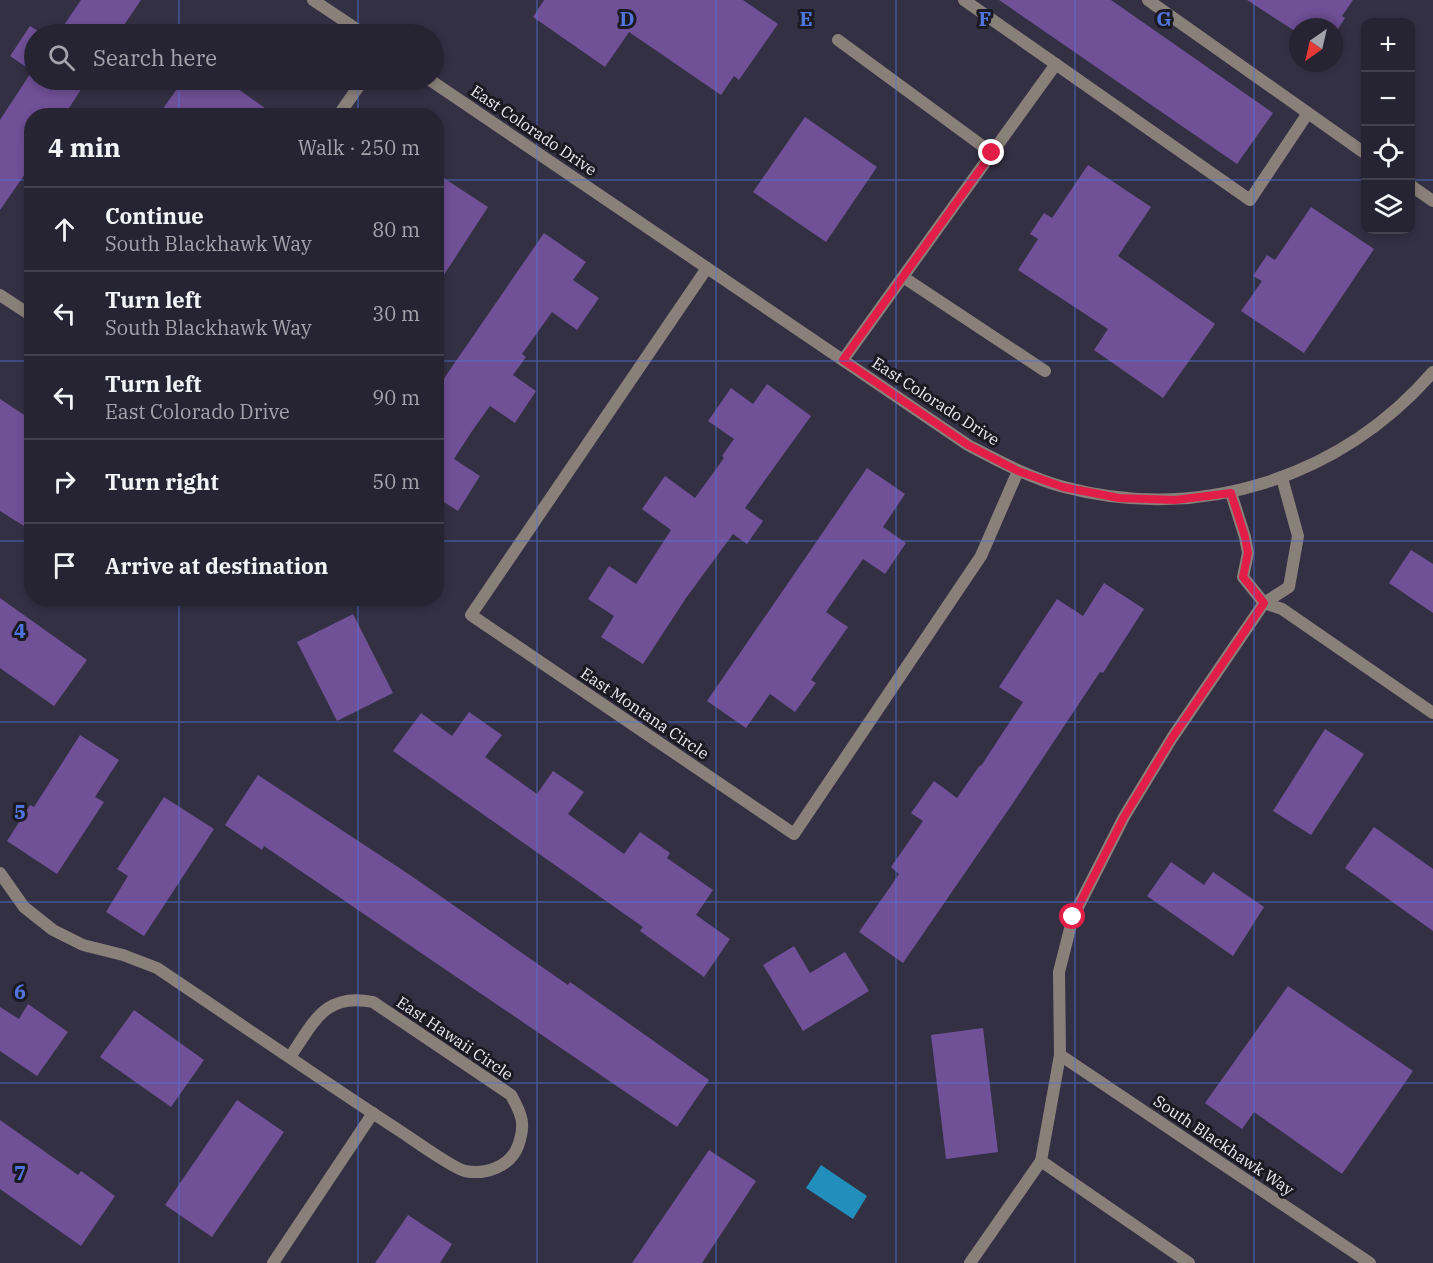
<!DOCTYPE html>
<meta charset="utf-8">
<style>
body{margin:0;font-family:"IBM Plex Serif",serif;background:#32303f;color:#f1f3f6}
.controls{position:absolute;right:18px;top:18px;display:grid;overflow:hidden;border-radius:12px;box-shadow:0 3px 9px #0003}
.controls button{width:54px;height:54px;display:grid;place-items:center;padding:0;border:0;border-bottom:2px solid #42414e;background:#262433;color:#f1f3f6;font:30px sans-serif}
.compass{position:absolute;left:1289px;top:18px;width:54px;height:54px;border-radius:50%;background:#262433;box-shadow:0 3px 9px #0003;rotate:214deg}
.stop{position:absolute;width:18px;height:18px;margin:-14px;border:4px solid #e11d48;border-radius:50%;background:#fff}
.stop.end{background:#e11d48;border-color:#fff;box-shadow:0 2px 6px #0008}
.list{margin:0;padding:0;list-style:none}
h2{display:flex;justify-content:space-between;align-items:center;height:78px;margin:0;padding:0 24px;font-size:26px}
h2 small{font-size:20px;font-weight:400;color:#a4a4ac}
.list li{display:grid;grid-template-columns:39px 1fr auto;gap:18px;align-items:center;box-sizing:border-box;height:84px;padding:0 24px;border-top:2px solid #42414e}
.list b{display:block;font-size:22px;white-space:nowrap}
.list p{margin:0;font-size:20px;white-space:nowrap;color:#a4a4ac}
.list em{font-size:20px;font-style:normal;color:#a4a4ac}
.icon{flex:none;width:33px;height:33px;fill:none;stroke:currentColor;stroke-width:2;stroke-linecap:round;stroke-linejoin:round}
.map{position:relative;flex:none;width:1433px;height:1263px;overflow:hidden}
.search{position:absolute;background:#262433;box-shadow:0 3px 9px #0003;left:24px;top:24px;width:420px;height:66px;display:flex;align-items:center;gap:15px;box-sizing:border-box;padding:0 21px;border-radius:33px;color:#a4a4ac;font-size:22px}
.panel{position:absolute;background:#262433;box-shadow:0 3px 9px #0003;left:24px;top:108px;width:420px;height:498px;border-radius:24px}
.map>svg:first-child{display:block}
</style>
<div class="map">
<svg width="1433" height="1263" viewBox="0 0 1433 1263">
<rect width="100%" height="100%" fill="#333044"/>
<polygon fill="#228ebc" points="821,1165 867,1196 853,1219 806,1188"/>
<g fill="#705097">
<polygon points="81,0 141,0 118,34 58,34"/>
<polygon points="544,0 743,0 778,24 739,80 734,76 721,95 629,32 605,67 533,17"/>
<polygon points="999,0 1111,0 1273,113 1237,164"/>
<polygon points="1247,0 1353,0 1342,16 1345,18 1334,35 1334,27 1298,27 1298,33"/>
<polygon points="30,26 43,34 34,34 34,80 87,80 64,116 32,116 32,164 0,210 0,120 32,71 10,56"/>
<polygon points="180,80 239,80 234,86 276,116 158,116 176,90 174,89"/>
<polygon points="805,117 877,167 826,242 753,192"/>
<polygon points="1088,165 1151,207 1118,256 1215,324 1163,398 1094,350 1108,329 1018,270 1038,239 1030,234 1044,213 1052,218"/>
<polygon points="436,173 488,207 436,287"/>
<polygon points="1311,207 1374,249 1304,353 1241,311 1262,281 1253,276 1267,255 1275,260"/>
<polygon points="544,233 586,262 573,280 599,298 577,330 552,312 522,354 526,357 513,375 536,391 515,423 490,406 470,434 454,459 480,476 458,511 436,497 436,390"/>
<polygon points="767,384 811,416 745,508 763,521 747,544 733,534 686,598 643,664 601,637 614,616 588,599 609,566 636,584 671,530 642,509 665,476 695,498 724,458 722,456 734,439 708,421 731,388 753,404"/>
<polygon points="0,399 32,420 32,531 0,511"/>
<polygon points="867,468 905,494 883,527 906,543 885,574 863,559 826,612 848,627 811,680 816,683 795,712 770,694 746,728 707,701"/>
<polygon points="1411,550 1433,564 1433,613 1389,583"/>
<polygon points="1104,583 1144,609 1103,673 1100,672 1013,803 903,963 859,932 899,874 891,867 923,821 911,813 934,781 957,798 980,765 981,766 1023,702 999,687 1057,599 1083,616"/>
<polygon points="0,598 87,660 54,706 0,668"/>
<polygon points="353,614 393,693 337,721 297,642"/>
<polygon points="469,712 502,735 485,757 537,794 553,771 584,792 568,814 624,854 640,832 670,853 667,858 713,890 696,915 730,939 704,977 640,931 643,927 393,751 421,713 452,736"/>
<polygon points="1325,729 1364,754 1311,835 1273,811"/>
<polygon points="80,735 119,760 95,797 104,802 57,874 7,841 30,805 34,807"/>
<polygon points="258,775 410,875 568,985 570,982 709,1080 677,1127 264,846 262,850 225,825"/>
<polygon points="164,797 214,829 144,936 106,912 128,876 117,869"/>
<polygon points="1374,827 1433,869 1433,931 1345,868"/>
<polygon points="1171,862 1204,885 1213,872 1264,907 1233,956 1147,896"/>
<polygon points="794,946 810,973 845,952 869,991 803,1031 763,965"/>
<polygon points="1288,986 1413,1071 1342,1174 1254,1112 1242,1129 1205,1103"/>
<polygon points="28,1004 68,1032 37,1076 0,1051 0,1007 19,1019"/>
<polygon points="134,1010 204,1060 171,1107 100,1057"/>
<polygon points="983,1028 998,1152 946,1159 931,1035"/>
<polygon points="237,1100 284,1132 212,1237 165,1205"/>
<polygon points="0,1120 78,1175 81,1171 115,1196 81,1246 0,1189"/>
<polygon points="709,1150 756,1181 702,1263 632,1263"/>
<polygon points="408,1215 452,1244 440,1263 375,1263"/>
</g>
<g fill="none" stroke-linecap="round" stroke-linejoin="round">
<g stroke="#8a807a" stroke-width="12">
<polyline points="313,0 364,34"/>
<polyline points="964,0 1250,200 1308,113"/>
<polyline points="1148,0 1366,154"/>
<polyline points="838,40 992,153"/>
<path d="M430,80L968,445C999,461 1030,478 1064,487C1200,523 1341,478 1433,372"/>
<polyline points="338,116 363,80"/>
<polyline points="1410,185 1433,201"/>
<polyline points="707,268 471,615 794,834 981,556 1018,471"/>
<polyline points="903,277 1045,371"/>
<polyline points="0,295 32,316"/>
<polyline points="843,360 1056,64"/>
<polyline points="1231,493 1245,537 1248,553 1243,577 1264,603"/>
<polyline points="1264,603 1282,609 1433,713"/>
<path d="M0,873L24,907L53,930L83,945L123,955L157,968C239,1023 320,1079 403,1133C415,1141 454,1169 465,1171C485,1175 510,1167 518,1146C526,1124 522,1115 511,1095L373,1002C325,992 314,1022 290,1057"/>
<polyline points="1060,1055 1370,1263"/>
<polyline points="1041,1161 1189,1263"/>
<polyline points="273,1263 373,1113"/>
<polyline points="970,1263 1041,1161 1060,1055 1059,972 1073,917 1124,817 1172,738 1264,603 1289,587 1298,536 1282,478"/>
</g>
</g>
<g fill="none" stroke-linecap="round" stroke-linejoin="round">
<polyline stroke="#e11d48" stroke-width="8" points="992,153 843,360 968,445 1018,471 1063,487 1119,498 1175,500 1231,493 1245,537 1248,553 1243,577 1264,603 1172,738 1124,817 1073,917"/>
</g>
<path fill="none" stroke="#5075df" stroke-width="1.5" stroke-opacity="0.55" d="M179,0V34M358,0V34M537,0V1263M716,0V1263M896,0V1263M1075,0V1263M1254,0V1263M179,80V116M358,80V116M0,180H32M436,180H1366M1410,180H1433M0,361H32M436,361H1433M0,541H32M436,541H1433M179,598V1263M358,598V1263M0,722H1433M0,902H1433M0,1083H1433"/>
<g text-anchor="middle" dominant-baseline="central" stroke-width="6" stroke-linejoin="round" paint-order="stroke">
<g font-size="16" fill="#eae9f5" stroke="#1b1a22">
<text transform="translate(534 130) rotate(34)">East Colorado Drive</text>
<text transform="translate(936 401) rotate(33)">East Colorado Drive</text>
<text transform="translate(645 713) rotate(34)">East Montana Circle</text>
<text transform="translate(455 1038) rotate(34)">East Hawaii Circle</text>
<text transform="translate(1224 1145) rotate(34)">South Blackhawk Way</text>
</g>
</g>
<g font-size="20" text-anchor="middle" font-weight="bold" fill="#5075df" stroke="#1b1a22" stroke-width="6" stroke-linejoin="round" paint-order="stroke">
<text x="627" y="26">D</text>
<text x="806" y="26">E</text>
<text x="985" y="26">F</text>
<text x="1164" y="26">G</text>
<text x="20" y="638">4</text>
<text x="20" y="819">5</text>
<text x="20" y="999">6</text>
<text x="20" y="1180">7</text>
</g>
</svg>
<div class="controls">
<button>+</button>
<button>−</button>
<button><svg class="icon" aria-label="locate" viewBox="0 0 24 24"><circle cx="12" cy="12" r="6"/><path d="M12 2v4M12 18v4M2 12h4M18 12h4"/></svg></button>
<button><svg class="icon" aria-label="layers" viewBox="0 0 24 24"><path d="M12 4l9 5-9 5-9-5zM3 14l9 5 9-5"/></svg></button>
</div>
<svg class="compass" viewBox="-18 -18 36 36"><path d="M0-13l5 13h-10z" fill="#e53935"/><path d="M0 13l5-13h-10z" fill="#a4a4ac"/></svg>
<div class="stop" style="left:1073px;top:917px"></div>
<div class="stop end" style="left:992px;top:153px"></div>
<div class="search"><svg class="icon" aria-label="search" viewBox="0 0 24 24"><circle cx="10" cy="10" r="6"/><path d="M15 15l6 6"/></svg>Search here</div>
<section class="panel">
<h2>4 min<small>Walk · 250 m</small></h2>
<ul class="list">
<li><svg class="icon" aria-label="ahead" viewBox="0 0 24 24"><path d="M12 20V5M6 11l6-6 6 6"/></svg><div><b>Continue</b><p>South Blackhawk Way</p></div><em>80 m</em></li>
<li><svg class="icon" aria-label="left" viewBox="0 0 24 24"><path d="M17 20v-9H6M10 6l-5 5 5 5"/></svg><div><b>Turn left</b><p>South Blackhawk Way</p></div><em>30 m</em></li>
<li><svg class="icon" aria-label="left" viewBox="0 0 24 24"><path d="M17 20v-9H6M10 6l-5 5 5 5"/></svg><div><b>Turn left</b><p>East Colorado Drive</p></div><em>90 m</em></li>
<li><svg class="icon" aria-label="right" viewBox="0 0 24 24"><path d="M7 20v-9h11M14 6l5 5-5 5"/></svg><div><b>Turn right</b></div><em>50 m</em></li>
<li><svg class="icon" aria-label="arrive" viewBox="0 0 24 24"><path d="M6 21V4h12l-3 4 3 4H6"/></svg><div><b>Arrive at destination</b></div></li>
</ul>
</section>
</div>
